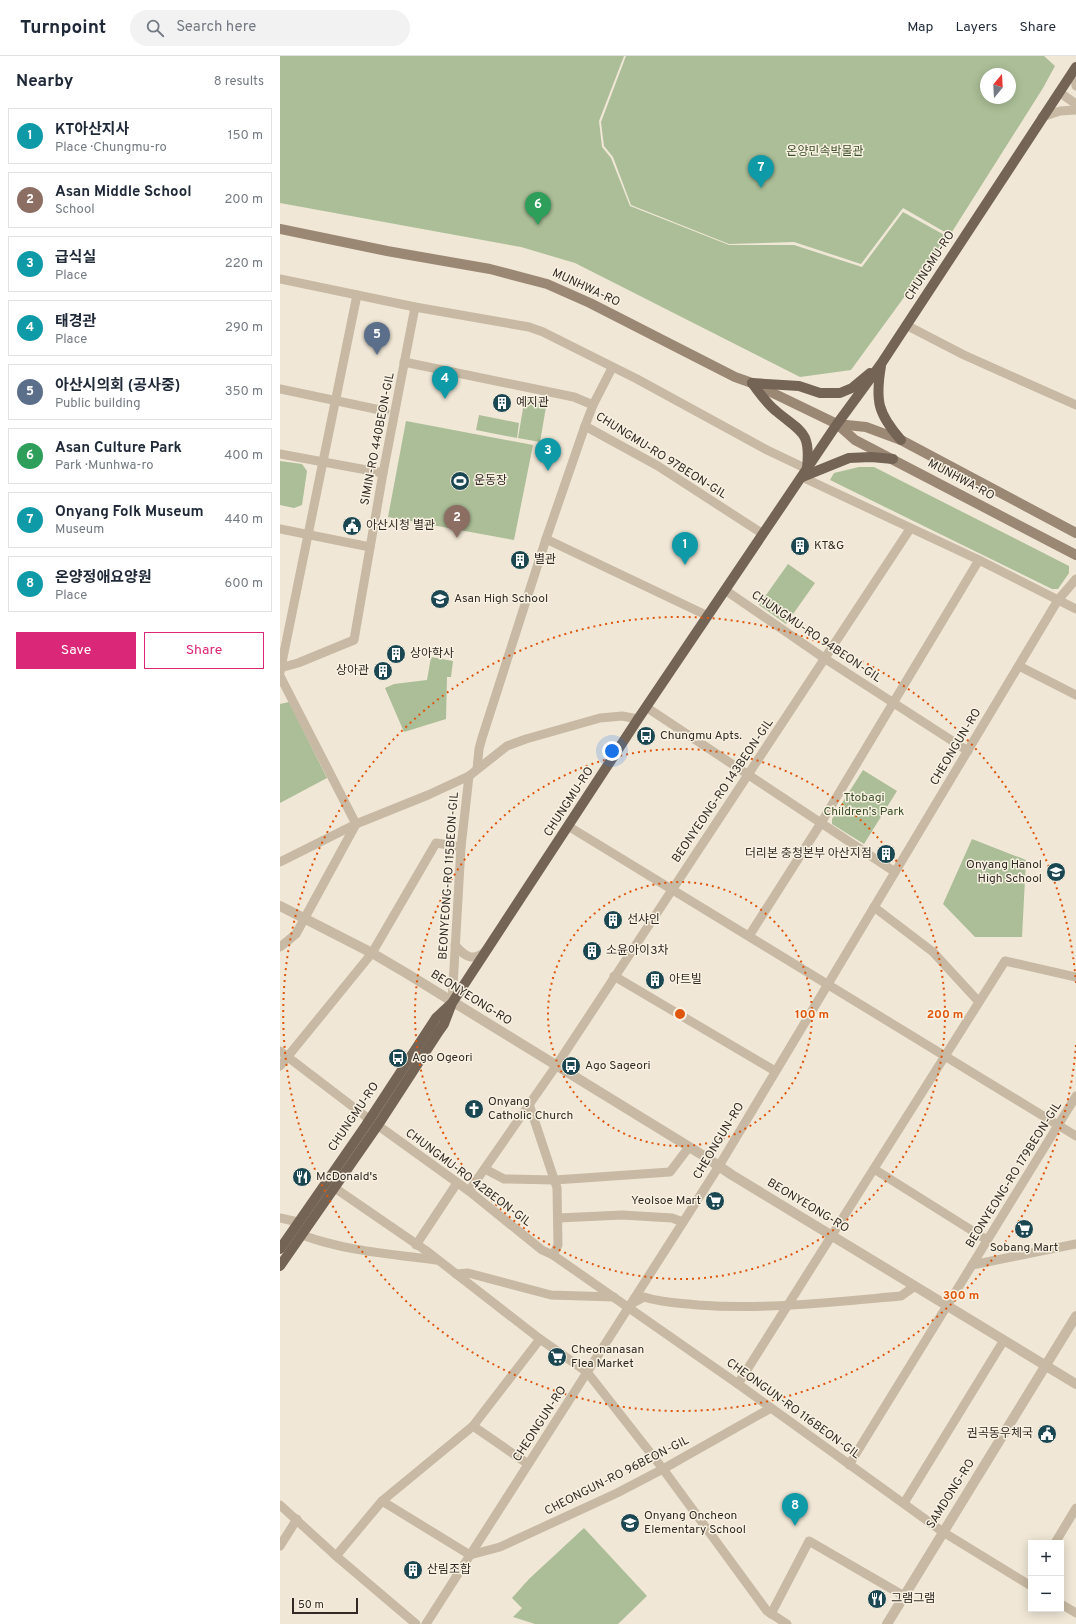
<!DOCTYPE html>
<meta charset="utf-8">
<style>
body{margin:0;font-family:Overpass,"Noto Sans KR",sans-serif;background:#f2f2f3;color:#1f2937}
.controls{position:absolute;right:12px;bottom:12px;display:grid;overflow:hidden;border-radius:0px;box-shadow:0 2px 10px #0003}
.controls button{width:36px;height:36px;display:grid;place-items:center;padding:0;border:0;border-bottom:1px solid #e0e1e3;background:#fff;color:#1f2937;font:20px sans-serif}
.compass{position:absolute;left:700px;top:12px;width:36px;height:36px;border-radius:50%;background:#fff;box-shadow:0 2px 10px #0003;rotate:18deg}
.scale{position:absolute;left:12px;bottom:10px;width:66px;box-sizing:border-box;padding-left:4px;border:2px solid #322b25;border-top:0;font-size:11px;line-height:14px;white-space:nowrap;color:#322b25;-webkit-text-stroke:3px #f8f1e2;paint-order:stroke}
.you{position:absolute;left:332px;top:695px;width:14px;height:14px;margin:-10px;border:3px solid #fff;border-radius:50%;background:#1a73e8;box-shadow:0 0 0 6px #1a73e833}
.badge{display:grid;place-items:center;width:26px;height:26px;border-radius:50%;background:#db2777;color:#fff;font-size:13px;font-weight:700}
.pin{position:absolute;translate:-50% -33px;filter:drop-shadow(0 1px 2px #0008)}
.pin::after{content:'';position:absolute;top:21px;width:14px;height:12px;background:inherit;clip-path:polygon(0 0,100% 0,50% 100%)}
.list{margin:0;padding:0;list-style:none}
h2{display:flex;justify-content:space-between;align-items:center;height:52px;margin:0;padding:0 16px;font-size:17px}
h2 small{font-size:13px;font-weight:400;color:#747a83}
.list li{display:grid;grid-template-columns:26px 1fr auto;gap:12px;align-items:center;box-sizing:border-box;height:56px;margin:0 8px 8px;padding:0 8px;border:1px solid #e0e1e3;border-radius:0px}
.list b{display:block;font-size:15px;white-space:nowrap}
.list p{margin:0;font-size:13px;white-space:nowrap;color:#747a83}
.list em{font-size:13px;font-style:normal;color:#747a83}
.actions{display:flex;gap:8px;padding:12px 16px}
.actions a{flex:1;padding:9px 0;border:1px solid #db2777;border-radius:0px;text-align:center;font-size:14px;color:#db2777}
.actions .main{background:#db2777;color:#fff}
.icon{flex:none;width:22px;height:22px;fill:none;stroke:currentColor;stroke-width:2;stroke-linecap:round;stroke-linejoin:round}
.map{position:relative;flex:none;width:796px;height:1568px;overflow:hidden}
header{display:flex;align-items:center;gap:24px;box-sizing:border-box;height:56px;padding:0 20px;background:#fff;border-bottom:1px solid #e0e1e3}
header strong{font-size:19px}
nav{display:flex;gap:22px;margin-inline-start:auto;font-size:14px}
.search{width:280px;height:36px;background:#f2f2f3;display:flex;align-items:center;gap:10px;box-sizing:border-box;padding:0 14px;border-radius:22px;color:#747a83;font-size:15px}
main{display:flex}
aside{flex:1;background:#fff}
.map>svg:first-child{display:block}
</style>
<header>
<strong>Turnpoint</strong>
<div class="search"><svg class="icon" aria-label="search" viewBox="0 0 24 24"><circle cx="10" cy="10" r="6"/><path d="M15 15l6 6"/></svg>Search here</div>
<nav><a>Map</a><a>Layers</a><a>Share</a></nav>
</header>
<main>
<aside>
<h2>Nearby<small>8 results</small></h2>
<ul class="list">
<li><span class="badge" style="background:#0f9aa8">1</span><div><b>KT아산지사</b><p>Place · Chungmu-ro</p></div><em>150 m</em></li>
<li><span class="badge" style="background:#8d6e63">2</span><div><b>Asan Middle School</b><p>School</p></div><em>200 m</em></li>
<li><span class="badge" style="background:#0f9aa8">3</span><div><b>급식실</b><p>Place</p></div><em>220 m</em></li>
<li><span class="badge" style="background:#0f9aa8">4</span><div><b>태경관</b><p>Place</p></div><em>290 m</em></li>
<li><span class="badge" style="background:#5c6f8a">5</span><div><b>아산시의회 (공사중)</b><p>Public building</p></div><em>350 m</em></li>
<li><span class="badge" style="background:#2e9e5b">6</span><div><b>Asan Culture Park</b><p>Park · Munhwa-ro</p></div><em>400 m</em></li>
<li><span class="badge" style="background:#0f9aa8">7</span><div><b>Onyang Folk Museum</b><p>Museum</p></div><em>440 m</em></li>
<li><span class="badge" style="background:#0f9aa8">8</span><div><b>온양정애요양원</b><p>Place</p></div><em>600 m</em></li>
</ul>
<div class="actions"><a class="main">Save</a><a>Share</a></div>
</aside>
<div class="map">
<svg width="796" height="1568" viewBox="0 0 796 1568">
<rect width="100%" height="100%" fill="#f0e7d6"/>
<g fill="#abbe97" fill-rule="evenodd">
<polygon points="0,0 344,0 319,65 322,91 331,102 350,150 449,189 514,189 582,211 623,156 668,181 571,314 520,321 295,207 241,191 0,147"/>
<path d="M346,0H764L775,10L763,32L670,179L623,152L581,208L514,186L449,188L351,149L333,101L324,90L321,66ZM706,18H730V42H706Z"/>
<polygon points="245,341 267,345 260,386 238,382"/>
<polygon points="199,359 239,367 237,382 196,374"/>
<polygon points="126,365 253,389 234,484 108,461"/>
<polygon points="0,405 22,408 27,415 22,449 14,452 0,449"/>
<polygon points="579,411 594,411 789,510 789,517 778,533 772,533 550,424 554,417"/>
<polygon points="508,508 535,527 506,568 479,549"/>
<polygon points="151,601 173,605 171,621 167,621 166,663 124,676 105,632 114,628 147,624"/>
<polygon points="9,646 47,722 0,747 0,648"/>
<polygon points="583,714 617,735 584,788 552,768 552,763"/>
<polygon points="692,783 746,804 742,881 695,881 663,848"/>
<polygon points="304,1472 367,1540 338,1568 255,1568 233,1561 242,1552 232,1542 249,1523"/>
</g>
<g fill="none" stroke-linecap="round" stroke-linejoin="round">
<g stroke="#c7b9a3" stroke-width="9">
<polyline points="794,14 796,30"/>
<polyline points="779,36 796,48"/>
<polyline points="762,61 780,55 796,54"/>
<polyline points="0,223 135,251 249,271 263,276 357,323 487,394 527,413"/>
<polyline points="626,269 684,299 796,349"/>
<polyline points="124,306 294,341 313,349 305,370 378,410 483,478"/>
<polyline points="0,333 105,355"/>
<polyline points="313,349 332,312"/>
<polyline points="0,398 103,417"/>
<polyline points="522,421 699,504 796,553"/>
<polyline points="0,473 90,491"/>
<polyline points="266,483 428,560"/>
<polyline points="445,534 544,602 688,695"/>
<polyline points="739,610 796,639"/>
<polyline points="0,612 18,607 74,584 103,417 135,251"/>
<polyline points="0,616 77,239"/>
<polyline points="0,620 76,768"/>
<polyline points="366,651 615,816"/>
<polyline points="197,713 199,693 202,682 266,483 305,370"/>
<polyline points="288,770 796,1080"/>
<polyline points="0,806 76,768 148,739 189,720 227,690 246,683 320,662 342,660 358,663"/>
<polyline points="594,851 653,896 699,946"/>
<polyline points="469,880 541,767 699,504"/>
<path d="M175,889C185,901 193,906 206,895"/>
<polyline points="0,891 16,878 76,768"/>
<polyline points="334,920 495,1015"/>
<polyline points="172,947 181,791 189,720"/>
<polyline points="0,995 89,1063 189,1135 262,1194 273,1199 458,1328 663,1476 751,1530"/>
<polyline points="0,1010 92,897 156,787 181,791"/>
<polyline points="249,1048 277,1132 278,1189 273,1199"/>
<polyline points="205,1113 224,1123 275,1124 390,1116 409,1091"/>
<polyline points="594,1113 707,1184"/>
<polyline points="49,1128 148,1196 260,1283 307,1316 383,1413 487,1555 507,1568"/>
<polyline points="189,1135 276,1010 630,473"/>
<polyline points="0,1162 18,1166"/>
<polyline points="278,1162 342,1159 392,1162 403,1166"/>
<path d="M22,1179C65,1195 111,1198 156,1204"/>
<polyline points="136,1189 177,1127"/>
<polyline points="692,1209 796,1188"/>
<polyline points="176,1218 188,1217 271,1239 334,1241"/>
<path d="M351,1248L364,1241C382,1247 400,1247 418,1249C486,1254 554,1246 621,1240L635,1230"/>
<polyline points="458,1328 725,905 796,921"/>
<polyline points="193,1370 248,1408"/>
<polyline points="569,1409 796,1040"/>
<polyline points="102,1445 190,1499 220,1491 337,1437 383,1413 491,1352"/>
<polyline points="624,1447 724,1284"/>
<polyline points="0,1449 56,1500 136,1568"/>
<polyline points="775,1487 796,1452"/>
<polyline points="0,1490 17,1463"/>
<polyline points="56,1500 102,1445 193,1370 260,1283"/>
<polyline points="781,1548 796,1557"/>
<polyline points="491,1558 529,1485 624,1540"/>
<polyline points="146,1568 439,1110 778,544 796,523"/>
</g>
<g stroke="#c7b9a3" stroke-width="10">
<polyline points="0,850 92,897 126,917 424,1100 452,1119 796,1328"/>
<polyline points="607,1568 796,1260"/>
</g>
<g stroke="#9b8874" stroke-width="10">
<polyline points="0,173 107,195 210,213 267,228 310,247 455,321 472,327 557,368 575,384 796,499"/>
<polyline points="557,368 586,371 621,384 796,477"/>
</g>
<g stroke="#746456" stroke-width="10">
<path d="M601,310C595,345 598,358 621,384"/>
<polyline points="472,327 519,330 540,337 560,337 572,332 590,317"/>
<path d="M472,327C479,336 486,347 496,355C521,376 531,375 527,412"/>
<polyline points="522,421 569,402 591,401 613,403"/>
<polyline points="0,1193 86,1069 156,962 170,949"/>
<polyline points="0,1210 98,1069 159,975 164,968 172,947 358,663 557,368 601,308 796,11"/>
</g>
</g>
<g fill="none" stroke="#df570d" stroke-width="2" stroke-dasharray="2 4">
<circle cx="400" cy="958" r="132"/>
<circle cx="400" cy="958" r="265"/>
<path d="M796 989A397 397 0 1 1 796 927"/>
</g>
<defs>
<symbol id="building-disc" viewBox="-11 -11 22 22"><circle r="9.5" fill="#1b4752" stroke="#f8f1e2"/><path d="M-4-6H4V6H1V3H-1V6H-4ZM-2.5-4.3h1.7v1.8h-1.7ZM.8-4.3h1.7v1.8H.8ZM-2.5-1h1.7V.8h-1.7ZM.8-1h1.7V.8H.8Z" fill="#fff"/></symbol>
<symbol id="stadium-disc" viewBox="-11 -11 22 22"><circle r="9.5" fill="#1b4752" stroke="#f8f1e2"/><path d="M0-5a6.5 5 0 1 0 0 10a6.5 5 0 1 0 0-10ZM-3.5-1.8h7v3.6h-7Z" fill="#fff"/></symbol>
<symbol id="civic-disc" viewBox="-11 -11 22 22"><circle r="9.5" fill="#1b4752" stroke="#f8f1e2"/><path d="M-.6-6.5H3V-4.5H.6V-3L4-1V1h2V6H-6V1h2V-1L-.6-3ZM-1.2 2.5V6h2.4V2.5Z" fill="#fff"/></symbol>
<symbol id="school-disc" viewBox="-11 -11 22 22"><circle r="9.5" fill="#1b4752" stroke="#f8f1e2"/><path d="M0-5L7-2L0 1L-7-2ZM-4 1L0 2.5L4 1V4Q0 6-4 4Z" fill="#fff"/></symbol>
<symbol id="bus-disc" viewBox="-11 -11 22 22"><circle r="9.5" fill="#1b4752" stroke="#f8f1e2"/><path d="M-5-6H5V4H4V6H2V4H-2V6H-4V4H-5ZM-3.5-4V0h7V-4ZM-3.5 1.2v1.5H-2V1.2ZM2 1.2v1.5H3.5V1.2Z" fill="#fff"/></symbol>
<symbol id="church-disc" viewBox="-11 -11 22 22"><circle r="9.5" fill="#1b4752" stroke="#f8f1e2"/><path d="M-1.2-6h2.4v3.5h3.3v2.4h-3.3V6h-2.4V-.1h-3.3v-2.4h3.3Z" fill="#fff"/></symbol>
<symbol id="restaurant-disc" viewBox="-11 -11 22 22"><circle r="9.5" fill="#1b4752" stroke="#f8f1e2"/><path d="M-5-6h1v4h1v-4h1v4h1v-4h1v5L-1.5 .5V6h-2V.5L-5-1ZM5-6V6H3V1.5H1.5Q1.5-4 5-6Z" fill="#fff"/></symbol>
<symbol id="supermarket-disc" viewBox="-11 -11 22 22"><circle r="9.5" fill="#1b4752" stroke="#f8f1e2"/><path d="M-6-5.5h2.5l.6 2H6L4.5 2H-2.5L-4.4-4H-6ZM-1.5 3.2a1.3 1.3 0 1 0 .1 0ZM3 3.2a1.3 1.3 0 1 0 .1 0Z" fill="#fff"/></symbol>
</defs>
<g fill-rule="evenodd">
<use href="#building-disc" x="211" y="336" width="22" height="22"/>
<use href="#stadium-disc" x="169" y="414" width="22" height="22"/>
<use href="#civic-disc" x="61" y="459" width="22" height="22"/>
<use href="#building-disc" x="509" y="479" width="22" height="22"/>
<use href="#building-disc" x="229" y="493" width="22" height="22"/>
<use href="#school-disc" x="149" y="532" width="22" height="22"/>
<use href="#building-disc" x="105" y="587" width="22" height="22"/>
<use href="#building-disc" x="92" y="604" width="22" height="22"/>
<use href="#bus-disc" x="355" y="669" width="22" height="22"/>
<use href="#building-disc" x="595" y="787" width="22" height="22"/>
<use href="#school-disc" x="765" y="805" width="22" height="22"/>
<use href="#building-disc" x="322" y="853" width="22" height="22"/>
<use href="#building-disc" x="301" y="884" width="22" height="22"/>
<use href="#building-disc" x="364" y="913" width="22" height="22"/>
<use href="#bus-disc" x="107" y="991" width="22" height="22"/>
<use href="#bus-disc" x="280" y="999" width="22" height="22"/>
<use href="#church-disc" x="183" y="1042" width="22" height="22"/>
<use href="#restaurant-disc" x="11" y="1110" width="22" height="22"/>
<use href="#supermarket-disc" x="424" y="1134" width="22" height="22"/>
<use href="#supermarket-disc" x="733" y="1162" width="22" height="22"/>
<use href="#supermarket-disc" x="266" y="1290" width="22" height="22"/>
<use href="#civic-disc" x="756" y="1367" width="22" height="22"/>
<use href="#school-disc" x="339" y="1456" width="22" height="22"/>
<use href="#building-disc" x="122" y="1503" width="22" height="22"/>
<use href="#restaurant-disc" x="586" y="1532" width="22" height="22"/>
</g>
<g text-anchor="middle" dominant-baseline="central" stroke-width="3" stroke-linejoin="round" paint-order="stroke">
<g font-size="12" fill="#3c5029" stroke="#f8f1e2">
<text x="545" y="96">온양민속박물관</text>
<text x="584" y="742">Ttobagi<tspan x="584" dy="14">Children's Park</tspan></text>
</g>
<g font-size="12" fill="#322b25" stroke="#f8f1e2">
<text transform="translate(650 210) rotate(-57)">CHUNGMU-RO</text>
<text transform="translate(306 232) rotate(25)">MUNHWA-RO</text>
<text transform="translate(98 383) rotate(-79)">SIMIN-RO 440BEON-GIL</text>
<text transform="translate(381 400) rotate(32)">CHUNGMU-RO 97BEON-GIL</text>
<text transform="translate(681 424) rotate(28)">MUNHWA-RO</text>
<text transform="translate(536 581) rotate(34)">CHUNGMU-RO 94BEON-GIL</text>
<text transform="translate(676 691) rotate(-59)">CHEONGUN-RO</text>
<text transform="translate(443 735) rotate(-56)">BEONYEONG-RO 143BEON-GIL</text>
<text transform="translate(289 746) rotate(-57)">CHUNGMU-RO</text>
<text transform="translate(169 820) rotate(-86)">BEONYEONG-RO 115BEON-GIL</text>
<text transform="translate(191 942) rotate(32)">BEONYEONG-RO</text>
<text transform="translate(74 1061) rotate(-56)">CHUNGMU-RO</text>
<text transform="translate(439 1085) rotate(-59)">CHEONGUN-RO</text>
<text transform="translate(734 1119) rotate(-58)">BEONYEONG-RO 179BEON-GIL</text>
<text transform="translate(188 1122) rotate(37)">CHUNGMU-RO 42BEON-GIL</text>
<text transform="translate(528 1150) rotate(31)">BEONYEONG-RO</text>
<text transform="translate(513 1353) rotate(36)">CHEONGUN-RO 116BEON-GIL</text>
<text transform="translate(260 1368) rotate(-57)">CHEONGUN-RO</text>
<text transform="translate(337 1420) rotate(-27)">CHEONGUN-RO 96BEON-GIL</text>
<text transform="translate(671 1438) rotate(-58)">SAMDONG-RO</text>
</g>
<g font-size="12" fill="#322b25" stroke="#f8f1e2" text-anchor="start">
<text x="236" y="347">예지관</text>
<text x="194" y="425">운동장</text>
<text x="86" y="470">아산시청 별관</text>
<text x="534" y="490">KT&amp;G</text>
<text x="254" y="504">별관</text>
<text x="174" y="543">Asan High School</text>
<text x="130" y="598">상아학사</text>
<text x="89" y="615" text-anchor="end">상아관</text>
<text x="380" y="680">Chungmu Apts.</text>
<text x="592" y="798" text-anchor="end">더리본 충청본부 아산지점</text>
<text x="762" y="809" text-anchor="end">Onyang Hanol<tspan x="762" dy="14">High School</tspan></text>
<text x="347" y="864">선샤인</text>
<text x="326" y="895">소윤아이3차</text>
<text x="389" y="924">아트빌</text>
<text x="132" y="1002">Ago Ogeori</text>
<text x="305" y="1010">Ago Sageori</text>
<text x="208" y="1046">Onyang<tspan x="208" dy="14">Catholic Church</tspan></text>
<text x="36" y="1121">McDonald's</text>
<text x="421" y="1145" text-anchor="end">Yeolsoe Mart</text>
<text x="744" y="1192" text-anchor="middle">Sobang Mart</text>
<text x="291" y="1294">Cheonanasan<tspan x="291" dy="14">Flea Market</tspan></text>
<text x="753" y="1378" text-anchor="end">권곡동우체국</text>
<text x="364" y="1460">Onyang Oncheon<tspan x="364" dy="14">Elementary School</tspan></text>
<text x="147" y="1514">산림조합</text>
<text x="611" y="1543">그램그램</text>
</g>
</g>
<circle cx="400" cy="958" r="6" fill="#df570d" stroke="#f8f1e2" stroke-width="2"/>
<g font-size="12" text-anchor="middle" font-weight="bold" fill="#df570d" stroke="#f8f1e2" stroke-width="3" stroke-linejoin="round" paint-order="stroke">
<text x="532" y="962">100 m</text>
<text x="665" y="962">200 m</text>
<text x="681" y="1243">300 m</text>
</g>
</svg>
<div class="controls">
<button>+</button>
<button>−</button>
</div>
<svg class="compass" viewBox="-18 -18 36 36"><path d="M0-13l5 13h-10z" fill="#e53935"/><path d="M0 13l5-13h-10z" fill="#747a83"/></svg>
<div class="scale">50 m</div>
<div class="you"></div>
<div class="pin badge" style="left:405px;top:509px;background:#0f9aa8">1</div>
<div class="pin badge" style="left:177px;top:482px;background:#8d6e63">2</div>
<div class="pin badge" style="left:268px;top:415px;background:#0f9aa8">3</div>
<div class="pin badge" style="left:165px;top:343px;background:#0f9aa8">4</div>
<div class="pin badge" style="left:97px;top:299px;background:#5c6f8a">5</div>
<div class="pin badge" style="left:258px;top:169px;background:#2e9e5b">6</div>
<div class="pin badge" style="left:481px;top:132px;background:#0f9aa8">7</div>
<div class="pin badge" style="left:515px;top:1470px;background:#0f9aa8">8</div>
</div>
</main>
